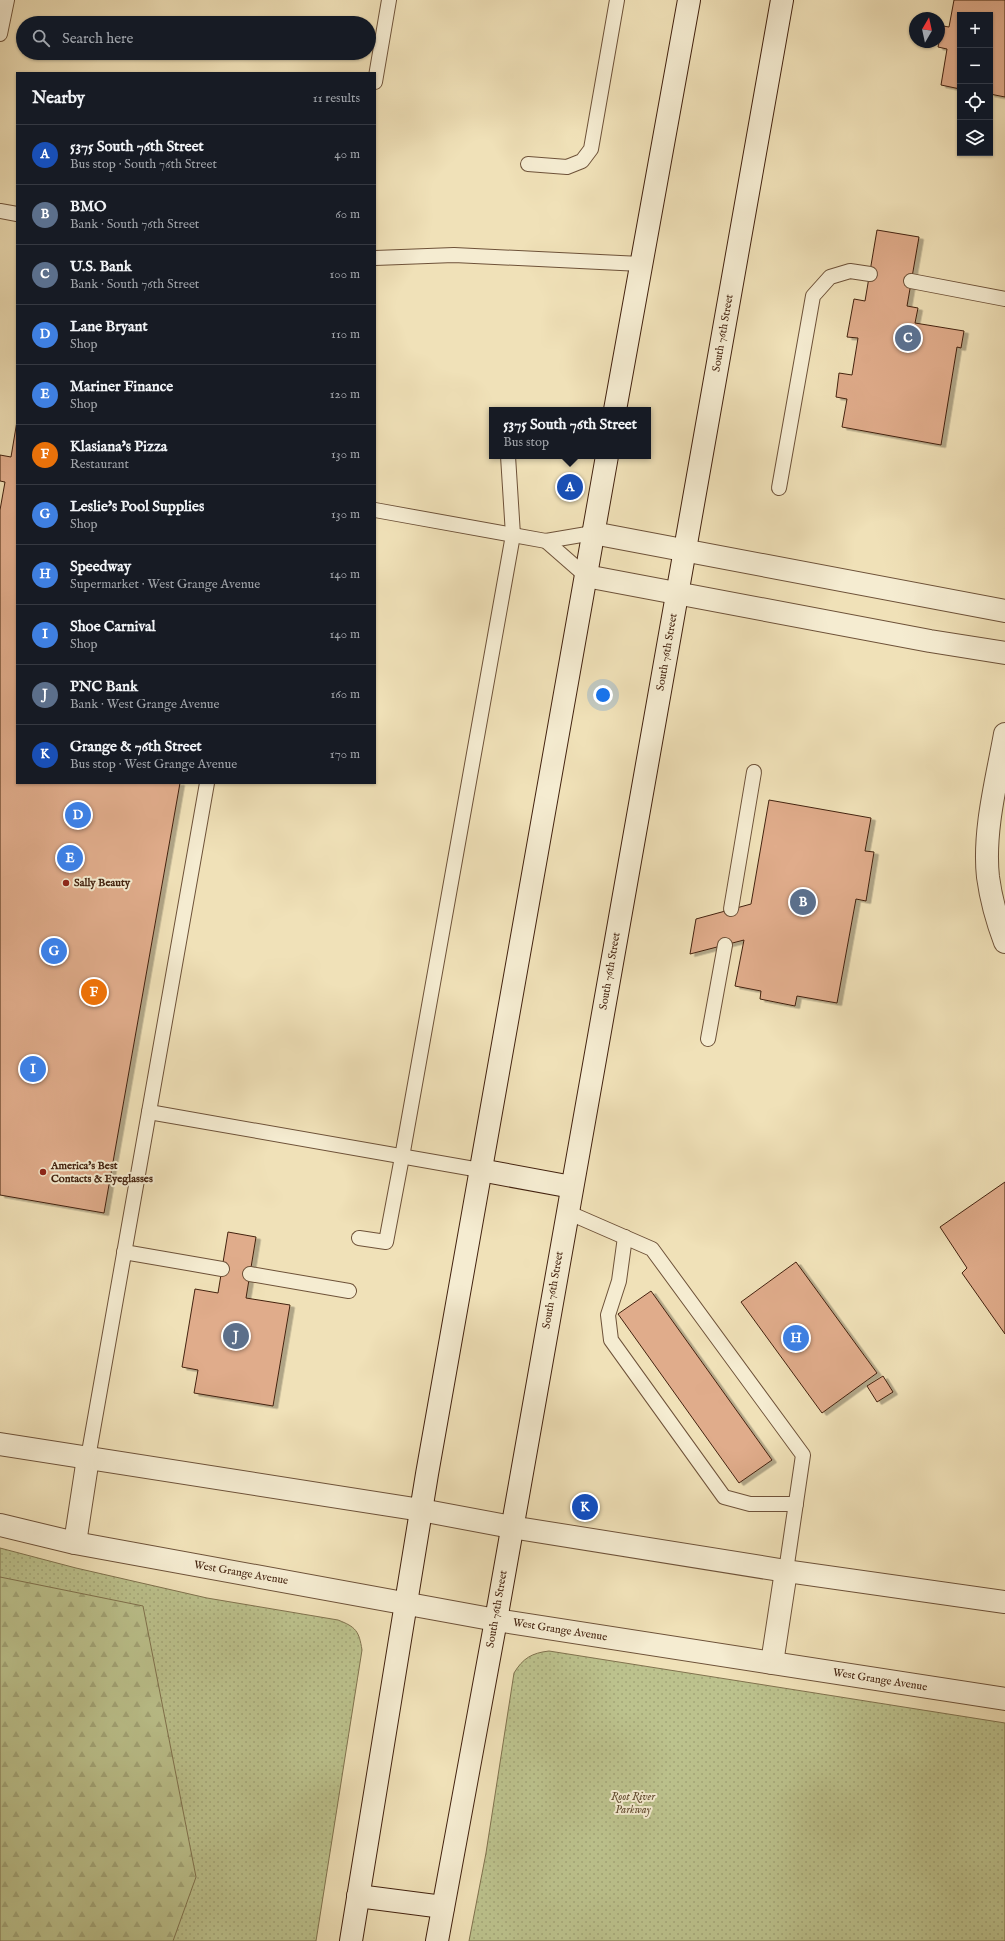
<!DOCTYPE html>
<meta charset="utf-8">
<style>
body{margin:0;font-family:"IM FELL English",serif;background:#20242c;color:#f1f3f6}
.controls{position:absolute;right:12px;top:12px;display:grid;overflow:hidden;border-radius:0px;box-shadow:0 1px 3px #0004}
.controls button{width:36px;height:36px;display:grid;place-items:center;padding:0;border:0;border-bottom:1px solid #363941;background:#171b24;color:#f1f3f6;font:20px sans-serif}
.compass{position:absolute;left:909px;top:12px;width:36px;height:36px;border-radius:50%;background:#171b24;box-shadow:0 1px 3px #0004;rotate:9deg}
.you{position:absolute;left:603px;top:695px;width:14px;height:14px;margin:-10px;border:3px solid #fff;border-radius:50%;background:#1a73e8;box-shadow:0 0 0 6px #1a73e833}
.badge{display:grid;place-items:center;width:26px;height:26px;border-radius:50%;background:#0b8043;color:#fff;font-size:13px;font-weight:700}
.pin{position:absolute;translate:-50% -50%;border:2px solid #fff;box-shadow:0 1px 4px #0006}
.popup{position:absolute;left:489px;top:407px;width:162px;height:52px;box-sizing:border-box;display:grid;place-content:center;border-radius:0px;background:#171b24;filter:drop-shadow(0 1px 3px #0005);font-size:13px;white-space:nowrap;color:#9ea1a6}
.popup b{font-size:15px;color:#f1f3f6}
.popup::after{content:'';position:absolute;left:50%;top:100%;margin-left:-8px;border:8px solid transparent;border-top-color:#171b24}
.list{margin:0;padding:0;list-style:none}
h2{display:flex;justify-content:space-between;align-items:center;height:52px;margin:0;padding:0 16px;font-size:17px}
h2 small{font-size:13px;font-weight:400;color:#9ea1a6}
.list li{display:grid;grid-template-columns:26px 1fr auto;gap:12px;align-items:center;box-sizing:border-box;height:60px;padding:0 16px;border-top:1px solid #363941}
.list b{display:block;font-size:15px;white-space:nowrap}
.list p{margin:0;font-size:13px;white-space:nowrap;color:#9ea1a6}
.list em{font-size:13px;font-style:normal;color:#9ea1a6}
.icon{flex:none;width:22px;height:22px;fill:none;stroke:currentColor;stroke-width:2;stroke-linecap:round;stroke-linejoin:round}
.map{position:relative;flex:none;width:1005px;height:1941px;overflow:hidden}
.search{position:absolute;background:#171b24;box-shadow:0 1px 3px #0004;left:16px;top:16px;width:360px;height:44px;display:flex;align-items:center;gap:10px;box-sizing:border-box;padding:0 14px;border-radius:22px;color:#9ea1a6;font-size:15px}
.panel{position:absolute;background:#171b24;box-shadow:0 1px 3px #0004;left:16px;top:72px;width:360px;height:712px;border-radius:0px}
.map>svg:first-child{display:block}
</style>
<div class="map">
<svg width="1005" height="1941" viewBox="0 0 1005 1941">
<defs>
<pattern id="grass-dots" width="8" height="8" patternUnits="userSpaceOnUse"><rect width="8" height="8" fill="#bcc28d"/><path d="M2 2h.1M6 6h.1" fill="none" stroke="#a3a678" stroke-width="1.8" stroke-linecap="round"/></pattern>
<pattern id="forest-firs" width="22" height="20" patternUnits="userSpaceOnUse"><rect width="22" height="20" fill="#bcc28d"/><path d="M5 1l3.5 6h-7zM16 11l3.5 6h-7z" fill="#a3a678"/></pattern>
<filter id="shadow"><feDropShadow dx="4.5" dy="2.5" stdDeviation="0" flood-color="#0004"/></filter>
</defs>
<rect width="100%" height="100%" fill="#f0e1b8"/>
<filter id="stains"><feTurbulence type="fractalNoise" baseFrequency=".005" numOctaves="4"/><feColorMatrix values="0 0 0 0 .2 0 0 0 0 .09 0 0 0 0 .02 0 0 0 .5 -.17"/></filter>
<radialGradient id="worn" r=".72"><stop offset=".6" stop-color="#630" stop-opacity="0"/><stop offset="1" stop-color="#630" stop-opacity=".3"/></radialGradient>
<g fill="url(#grass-dots)" stroke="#80724e">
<path d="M0,1548L76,1568L207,1598L338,1620C356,1627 359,1631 362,1650L316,1941H0Z"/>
<path d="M549,1651L1005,1723V1941H469L486,1853L514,1673C523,1658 532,1653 549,1651Z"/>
</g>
<polygon fill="url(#forest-firs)" stroke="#80724e" points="0,1577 143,1606 196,1877 173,1941 0,1941"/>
<g fill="#e0ac8b" stroke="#43220f" filter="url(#shadow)">
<polygon points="954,0 1005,0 1005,97 990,94 990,15 960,15 960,89 941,85 947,49 938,47 943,26 949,27"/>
<polygon points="877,230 919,237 907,306 918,308 915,323 964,331 961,348 957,347 941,445 842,427 847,399 836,397 839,373 852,375 858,338 847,337 854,299 865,301"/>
<polygon points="17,421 17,783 180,783 104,1213 0,1195 0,510 5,482 0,481 0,455 11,457"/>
<polygon points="769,800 871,818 865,851 874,852 866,901 856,899 837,1003 797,996 795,1006 760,999 761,991 735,986 744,940 690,954 696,919 751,904"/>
<polygon points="1005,1182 1005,1334 962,1273 967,1268 940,1227"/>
<polygon points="228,1232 256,1237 246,1298 290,1305 273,1406 194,1393 198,1370 182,1367 195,1289 218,1293"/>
<polygon points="796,1262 877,1373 822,1413 741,1302"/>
<polygon points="651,1291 772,1460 739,1483 618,1314"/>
<polygon points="883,1376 893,1392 877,1402 867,1386"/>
</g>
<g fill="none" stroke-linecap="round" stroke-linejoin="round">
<defs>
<g id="service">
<polyline points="0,34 7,0"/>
<polyline points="375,82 389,0"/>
<polyline points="528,164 567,167 582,161 591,149 617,0"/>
<polyline points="0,211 17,214"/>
<polyline points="375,258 454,255 641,264"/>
<polyline points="911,281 1005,299"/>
<polyline points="779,488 813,296 830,277 850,271 870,274"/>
<polyline points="375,510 546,541 593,533"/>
<polyline points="546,541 586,576"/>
<polyline points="731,909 754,772"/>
<polyline points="708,1039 725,945"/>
<polyline points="149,1112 480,1170"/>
<polyline points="567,1212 652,1249 803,1455 786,1571"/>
<polyline points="625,1237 619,1281 608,1315 611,1340 724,1497 750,1504 796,1504"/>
<polyline points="359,1238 386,1242 402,1157 513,535 508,456"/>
<polyline points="124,1252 222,1269"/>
<polyline points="250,1274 349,1291"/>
<polyline points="88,1458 207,783"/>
</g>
<g id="minor">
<polyline points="593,533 1005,611"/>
<polyline points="586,576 930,641 1005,653"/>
<path d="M1005,734C997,779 983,831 988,877C991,899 997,921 1005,942"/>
</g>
<g id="tertiary">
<polyline points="0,1444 421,1510 511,1527 786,1571 1005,1602"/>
<polyline points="0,1525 75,1543 496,1620 1005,1699"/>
<polyline points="75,1543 88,1458"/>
<polyline points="772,1663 786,1571"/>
</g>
<g id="secondary">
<polyline points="615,410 689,0"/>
<polyline points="480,1170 572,1187"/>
<polyline points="358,1896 443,1907"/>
<polyline points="351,1941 427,1474 607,456"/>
<polyline points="437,1941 496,1620 782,0"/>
</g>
</defs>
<use href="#service" stroke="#6e5239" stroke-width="16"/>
<use href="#minor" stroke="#6e5239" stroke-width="24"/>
<use href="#tertiary" stroke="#6e5239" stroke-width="24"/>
<use href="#secondary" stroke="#43220f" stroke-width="24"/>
<use href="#service" stroke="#f5ecd1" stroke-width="14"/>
<use href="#minor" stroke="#f5ecd1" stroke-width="22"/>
<use href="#tertiary" stroke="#f5ecd1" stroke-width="22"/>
<use href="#secondary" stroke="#f5ecd1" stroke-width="22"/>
</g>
<g fill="#8f2418" stroke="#f5ecd1" stroke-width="1.5">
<circle cx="66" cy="883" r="4"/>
<circle cx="43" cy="1172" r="4"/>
</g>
<g text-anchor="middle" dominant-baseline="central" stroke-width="4" stroke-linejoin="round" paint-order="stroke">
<g font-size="11" fill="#43220f" stroke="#f5ecd1">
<text transform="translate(723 333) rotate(-80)">South 76th Street</text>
<text transform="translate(667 652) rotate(-80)">South 76th Street</text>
<text transform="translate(610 971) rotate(-80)">South 76th Street</text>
<text transform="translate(553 1290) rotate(-80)">South 76th Street</text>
<text transform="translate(241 1573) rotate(10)">West Grange Avenue</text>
<text transform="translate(497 1609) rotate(-80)">South 76th Street</text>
<text transform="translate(560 1630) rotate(9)">West Grange Avenue</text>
<text transform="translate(880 1680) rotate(9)">West Grange Avenue</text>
</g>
<g font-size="11" font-weight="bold" fill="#43220f" stroke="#f5ecd1" text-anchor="start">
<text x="74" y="883">Sally Beauty</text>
<text x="51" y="1166">America's Best<tspan x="51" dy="13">Contacts &amp; Eyeglasses</tspan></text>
</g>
<g font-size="11" font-style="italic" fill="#614a2e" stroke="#f5ecd1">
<text x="633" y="1797">Root River<tspan x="633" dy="13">Parkway</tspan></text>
</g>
</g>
<rect width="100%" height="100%" filter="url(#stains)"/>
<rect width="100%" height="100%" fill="url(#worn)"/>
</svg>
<div class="controls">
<button>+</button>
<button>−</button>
<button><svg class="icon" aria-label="locate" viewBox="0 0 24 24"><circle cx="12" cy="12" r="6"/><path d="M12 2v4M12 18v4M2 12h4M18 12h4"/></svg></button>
<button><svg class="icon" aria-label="layers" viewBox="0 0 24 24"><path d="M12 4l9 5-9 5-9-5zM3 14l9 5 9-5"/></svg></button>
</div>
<svg class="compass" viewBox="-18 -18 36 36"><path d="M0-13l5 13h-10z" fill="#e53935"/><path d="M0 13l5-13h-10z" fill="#9ea1a6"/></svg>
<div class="you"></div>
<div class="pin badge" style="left:570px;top:487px;background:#1a4fb4">A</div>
<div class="popup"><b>5375 South 76th Street</b>Bus stop</div>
<div class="pin badge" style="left:803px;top:902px;background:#5c6f8a">B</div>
<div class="pin badge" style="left:908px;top:338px;background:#5c6f8a">C</div>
<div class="pin badge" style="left:78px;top:815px;background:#3f7fe0">D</div>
<div class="pin badge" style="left:70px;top:858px;background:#3f7fe0">E</div>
<div class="pin badge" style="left:94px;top:992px;background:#e8710a">F</div>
<div class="pin badge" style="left:54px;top:951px;background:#3f7fe0">G</div>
<div class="pin badge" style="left:796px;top:1338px;background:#3f7fe0">H</div>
<div class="pin badge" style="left:33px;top:1069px;background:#3f7fe0">I</div>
<div class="pin badge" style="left:236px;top:1336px;background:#5c6f8a">J</div>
<div class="pin badge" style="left:585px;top:1507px;background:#1a4fb4">K</div>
<div class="search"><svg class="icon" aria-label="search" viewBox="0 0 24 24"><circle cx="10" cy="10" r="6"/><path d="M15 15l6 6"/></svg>Search here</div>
<section class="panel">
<h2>Nearby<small>11 results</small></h2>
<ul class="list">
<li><span class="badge" style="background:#1a4fb4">A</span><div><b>5375 South 76th Street</b><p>Bus stop · South 76th Street</p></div><em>40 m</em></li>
<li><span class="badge" style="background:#5c6f8a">B</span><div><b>BMO</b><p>Bank · South 76th Street</p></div><em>60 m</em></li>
<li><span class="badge" style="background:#5c6f8a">C</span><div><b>U.S. Bank</b><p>Bank · South 76th Street</p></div><em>100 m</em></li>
<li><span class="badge" style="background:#3f7fe0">D</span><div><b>Lane Bryant</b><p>Shop</p></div><em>110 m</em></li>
<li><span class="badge" style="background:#3f7fe0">E</span><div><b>Mariner Finance</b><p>Shop</p></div><em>120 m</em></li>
<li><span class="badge" style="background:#e8710a">F</span><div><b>Klasiana's Pizza</b><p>Restaurant</p></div><em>130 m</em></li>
<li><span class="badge" style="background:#3f7fe0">G</span><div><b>Leslie's Pool Supplies</b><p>Shop</p></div><em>130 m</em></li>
<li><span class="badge" style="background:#3f7fe0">H</span><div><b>Speedway</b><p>Supermarket · West Grange Avenue</p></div><em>140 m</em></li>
<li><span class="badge" style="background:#3f7fe0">I</span><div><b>Shoe Carnival</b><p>Shop</p></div><em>140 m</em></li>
<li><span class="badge" style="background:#5c6f8a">J</span><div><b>PNC Bank</b><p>Bank · West Grange Avenue</p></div><em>160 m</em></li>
<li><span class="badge" style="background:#1a4fb4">K</span><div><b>Grange &amp; 76th Street</b><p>Bus stop · West Grange Avenue</p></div><em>170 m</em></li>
</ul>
</section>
</div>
